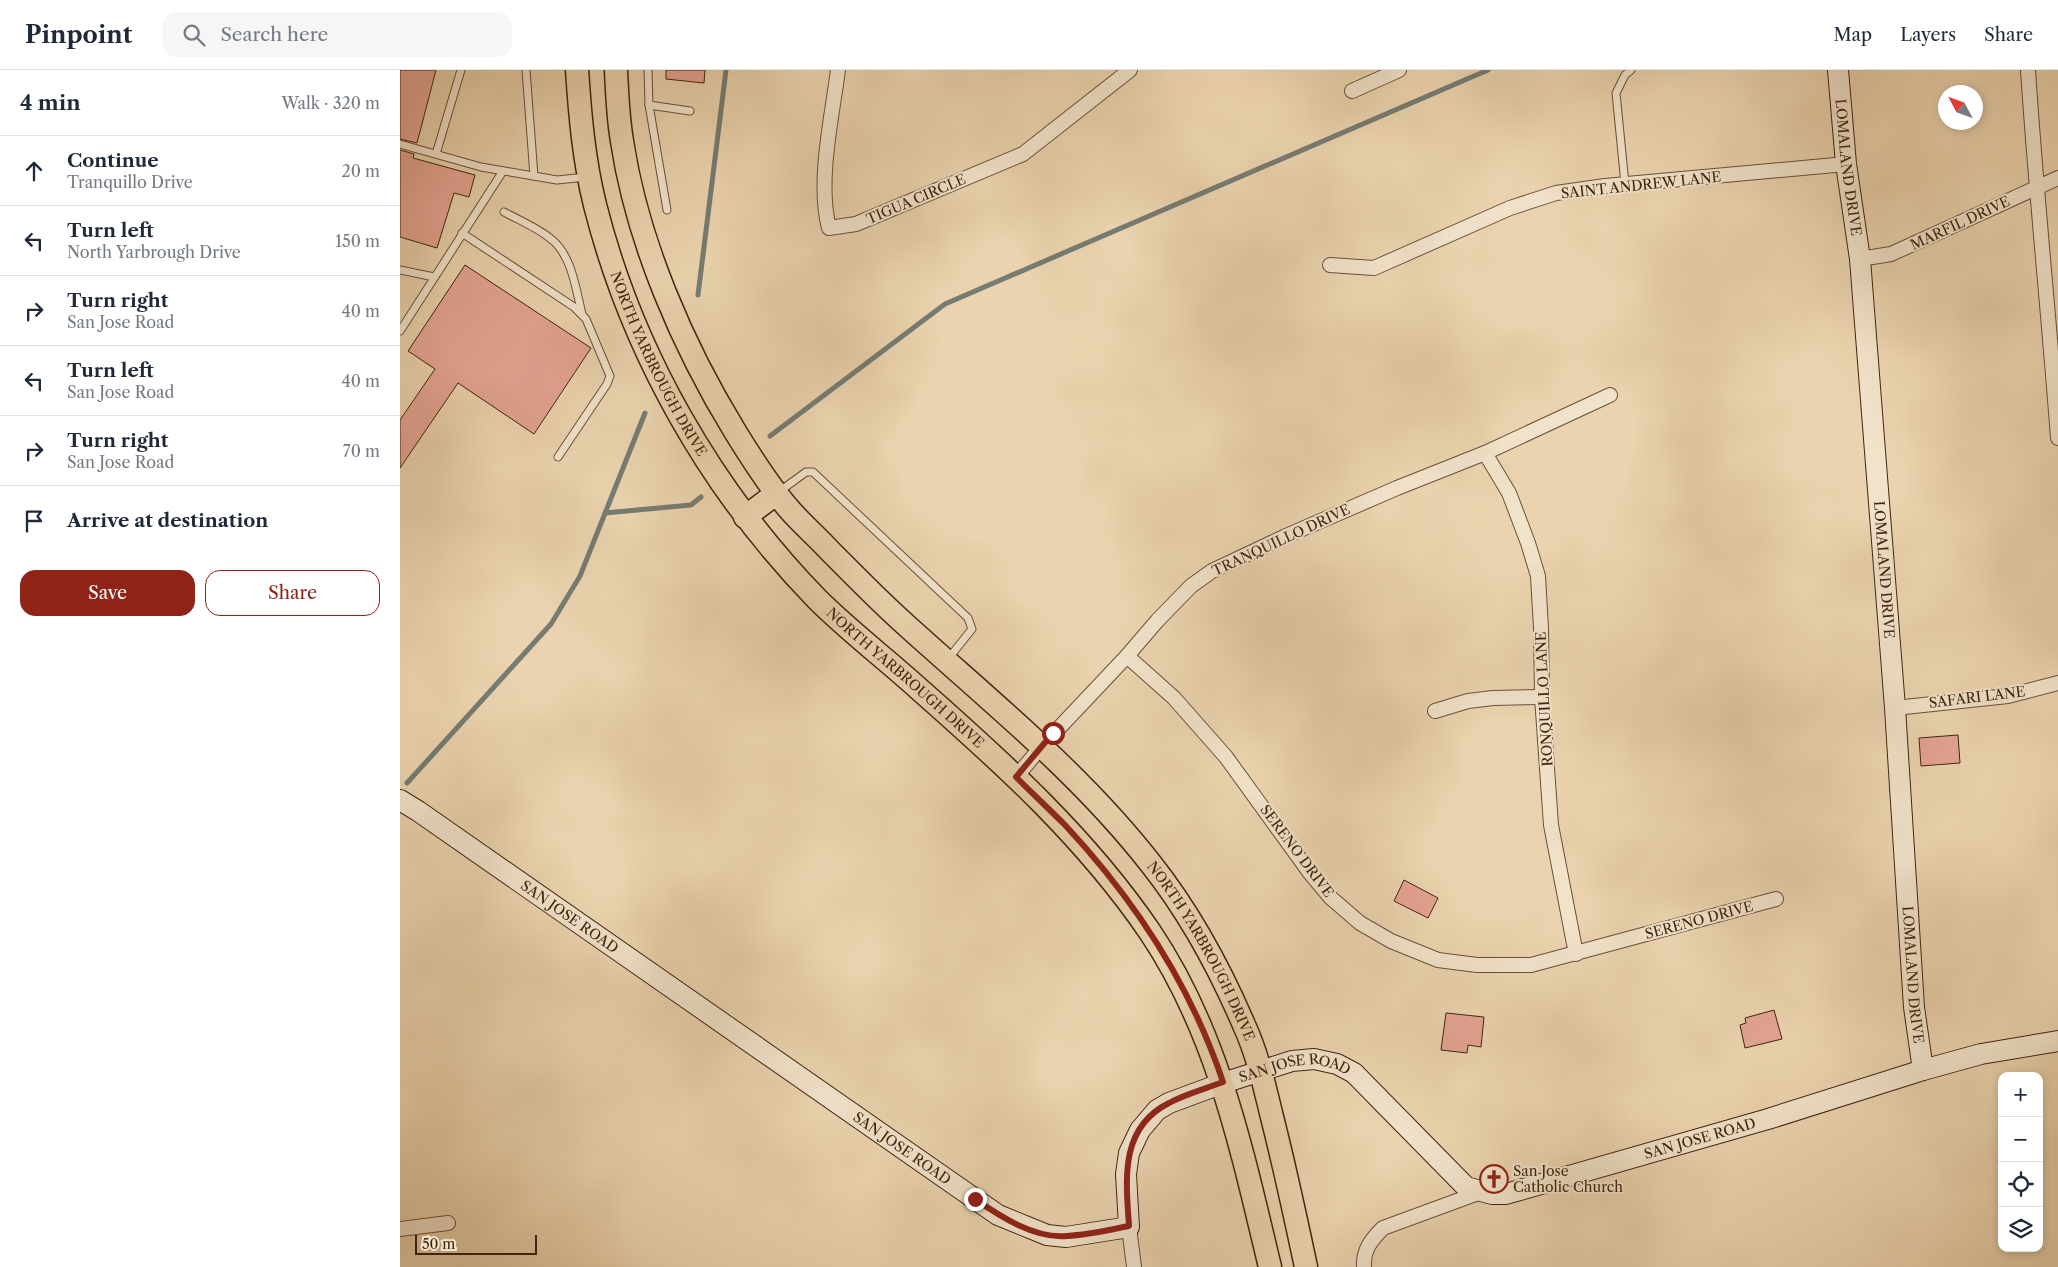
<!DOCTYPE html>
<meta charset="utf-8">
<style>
body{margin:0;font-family:"Libre Caslon Text",serif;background:#f6f6f7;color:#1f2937}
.controls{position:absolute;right:15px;bottom:15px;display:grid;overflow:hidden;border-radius:10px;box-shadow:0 2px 8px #0003}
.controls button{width:45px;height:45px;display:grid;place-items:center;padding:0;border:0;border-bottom:1px solid #e0e1e3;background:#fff;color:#1f2937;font:25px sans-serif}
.compass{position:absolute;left:1538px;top:15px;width:45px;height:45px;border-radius:50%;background:#fff;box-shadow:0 2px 8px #0003;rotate:311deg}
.scale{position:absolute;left:15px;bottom:12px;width:122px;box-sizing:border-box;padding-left:5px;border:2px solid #402510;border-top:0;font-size:14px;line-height:18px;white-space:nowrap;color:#402510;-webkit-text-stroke:4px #f1e2ca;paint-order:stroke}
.stop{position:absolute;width:15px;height:15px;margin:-11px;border:4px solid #8f2418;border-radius:50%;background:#fff}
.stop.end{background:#8f2418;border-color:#fff;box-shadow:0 1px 5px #0008}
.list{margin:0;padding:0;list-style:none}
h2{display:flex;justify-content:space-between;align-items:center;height:65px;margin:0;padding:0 20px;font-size:21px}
h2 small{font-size:16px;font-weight:400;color:#747a83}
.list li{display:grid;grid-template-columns:32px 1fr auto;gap:15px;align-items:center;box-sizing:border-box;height:70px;padding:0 20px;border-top:1px solid #e0e1e3}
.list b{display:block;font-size:19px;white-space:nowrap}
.list p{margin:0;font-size:16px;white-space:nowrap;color:#747a83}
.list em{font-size:16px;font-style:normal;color:#747a83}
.actions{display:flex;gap:10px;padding:15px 20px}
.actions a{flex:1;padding:11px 0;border:1px solid #8f2418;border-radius:15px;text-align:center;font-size:18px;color:#8f2418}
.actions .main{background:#8f2418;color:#fff}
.icon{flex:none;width:28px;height:28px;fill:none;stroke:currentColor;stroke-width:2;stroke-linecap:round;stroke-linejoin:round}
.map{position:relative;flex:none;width:1658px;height:1197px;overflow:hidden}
header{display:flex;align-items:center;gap:30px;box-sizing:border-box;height:70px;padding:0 25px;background:#fff;border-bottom:1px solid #e0e1e3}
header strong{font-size:24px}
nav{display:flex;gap:28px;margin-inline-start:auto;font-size:18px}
.search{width:350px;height:45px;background:#f6f6f7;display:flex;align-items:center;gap:12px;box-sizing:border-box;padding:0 18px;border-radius:15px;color:#747a83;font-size:19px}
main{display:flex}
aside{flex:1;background:#fff}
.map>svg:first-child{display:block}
</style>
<header>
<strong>Pinpoint</strong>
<div class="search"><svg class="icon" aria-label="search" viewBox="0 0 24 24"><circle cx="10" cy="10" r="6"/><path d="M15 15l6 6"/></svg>Search here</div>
<nav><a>Map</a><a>Layers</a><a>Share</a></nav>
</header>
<main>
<aside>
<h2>4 min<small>Walk · 320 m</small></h2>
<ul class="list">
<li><svg class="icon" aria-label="ahead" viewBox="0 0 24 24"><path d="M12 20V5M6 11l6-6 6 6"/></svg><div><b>Continue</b><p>Tranquillo Drive</p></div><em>20 m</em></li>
<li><svg class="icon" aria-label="left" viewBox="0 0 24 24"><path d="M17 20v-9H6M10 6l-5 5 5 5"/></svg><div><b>Turn left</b><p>North Yarbrough Drive</p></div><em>150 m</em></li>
<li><svg class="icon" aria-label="right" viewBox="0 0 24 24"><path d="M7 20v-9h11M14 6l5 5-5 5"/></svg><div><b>Turn right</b><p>San Jose Road</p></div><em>40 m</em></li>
<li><svg class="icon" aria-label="left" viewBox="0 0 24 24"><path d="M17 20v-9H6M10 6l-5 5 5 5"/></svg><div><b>Turn left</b><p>San Jose Road</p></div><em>40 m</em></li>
<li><svg class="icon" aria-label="right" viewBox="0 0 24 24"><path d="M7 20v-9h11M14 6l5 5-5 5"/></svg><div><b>Turn right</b><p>San Jose Road</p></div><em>70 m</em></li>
<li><svg class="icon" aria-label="arrive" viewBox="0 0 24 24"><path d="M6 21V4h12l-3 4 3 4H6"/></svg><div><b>Arrive at destination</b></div></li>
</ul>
<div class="actions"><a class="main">Save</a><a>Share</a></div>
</aside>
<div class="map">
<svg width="1658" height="1197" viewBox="0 0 1658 1197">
<rect width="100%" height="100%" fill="#ead3ae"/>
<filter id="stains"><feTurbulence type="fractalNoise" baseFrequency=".004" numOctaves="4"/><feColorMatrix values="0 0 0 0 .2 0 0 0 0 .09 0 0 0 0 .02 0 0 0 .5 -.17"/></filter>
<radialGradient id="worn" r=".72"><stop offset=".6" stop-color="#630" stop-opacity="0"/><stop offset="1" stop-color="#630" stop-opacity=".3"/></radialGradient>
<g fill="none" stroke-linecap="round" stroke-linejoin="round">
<g stroke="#767c72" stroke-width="5">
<polyline points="298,225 326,0"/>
<polyline points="370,366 545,234 1088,0"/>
<polyline points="205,443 291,435 301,427"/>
<polyline points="7,713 151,554 180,506 245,343"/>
</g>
</g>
<g fill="#e4a493" stroke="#402510">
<polygon points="0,0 36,0 17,73 0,69"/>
<polygon points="266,0 305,0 304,13 266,9"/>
<polygon points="0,80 14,84 13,88 75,105 69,127 54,123 37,178 0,167"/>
<polygon points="65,195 191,278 134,364 58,313 0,398 0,350 35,299 8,281"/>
<polygon points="1558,665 1560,693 1521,696 1519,668"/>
<polygon points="1004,810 1038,828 1028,848 994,831"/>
<polygon points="1374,940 1382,969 1345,978 1340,955 1346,953 1345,948"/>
<polygon points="1046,943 1084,947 1081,977 1068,975 1067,983 1041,980"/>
</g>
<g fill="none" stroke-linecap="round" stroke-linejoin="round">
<defs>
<g id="lane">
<polyline points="126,0 134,106"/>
<polyline points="248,0 249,35 290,41"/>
<polyline points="249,35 267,140"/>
<polyline points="0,74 81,97 157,110 186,107"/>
<polyline points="36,84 61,0"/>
<polyline points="1225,114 1216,23 1225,5 1231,0"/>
<path d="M104,142C119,150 138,158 151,169C172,185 176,220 182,244"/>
<polyline points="62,163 174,237 186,249 210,306 207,314 158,387"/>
<polyline points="0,200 34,207"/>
<polyline points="0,261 103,101"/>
<polyline points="380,421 406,402 413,402 568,548 572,559 548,589"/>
</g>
<g id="street">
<path d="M438,0C432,47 417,112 429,158L456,154L623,84L730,0"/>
<path d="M1628,0C1636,123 1649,246 1658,368"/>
<polyline points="952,21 999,0"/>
<polyline points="1460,189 1491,184 1658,108"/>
<polyline points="930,195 974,198 1110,138 1156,123 1205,116 1446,94"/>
<polyline points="1085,383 1109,423 1128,473 1138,506 1141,558 1142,627 1151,755 1176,884"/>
<polyline points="727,586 774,628 826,687 910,803 931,828 960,853 991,871 1038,890 1077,895 1131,895 1376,829"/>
<polyline points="1495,638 1608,626 1658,613"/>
<polyline points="1035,641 1068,631 1093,628 1142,627"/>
<polyline points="616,707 642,676 727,586 757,551 791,516 812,501 886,466 997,418 1085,383 1210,325"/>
<polyline points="729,1157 734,1197"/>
<polyline points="0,1159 48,1153"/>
<path d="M964,1197C963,1180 971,1170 983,1158L1081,1122"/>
</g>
<g id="secondary">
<path id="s1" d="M1438,0L1446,94L1460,189L1495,638L1514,937L1523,1000"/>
<path id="s2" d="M0,730L18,741L598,1145L647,1165L666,1167L729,1157L726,1104L729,1083L740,1060L757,1040L769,1033L823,1013L892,991L914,989L937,994L954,1003L1066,1117L1092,1124H1106L1368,1049L1523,1000L1581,984L1658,971"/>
</g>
<g id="primary">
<path id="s3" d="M177,0C180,45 184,91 195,135C232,282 311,420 417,529C449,561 486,589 519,619C604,694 686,768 750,862C818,963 842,1081 870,1197"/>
<path id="s4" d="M216,0C217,24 218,48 222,71C237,171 283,277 336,363C352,389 369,416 389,439C401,453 416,466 429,480C454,505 479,531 506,555C591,632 680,703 751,794C789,842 820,899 844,955C857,983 864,1014 871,1043C884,1094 895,1145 906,1197"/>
<polyline points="345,447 377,423"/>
</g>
</defs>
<use href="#lane" stroke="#6a5038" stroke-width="9"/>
<use href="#street" stroke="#6a5038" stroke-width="16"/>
<use href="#secondary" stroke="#402510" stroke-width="22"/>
<use href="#primary" stroke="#402510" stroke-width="25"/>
<use href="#lane" stroke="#f1e2ca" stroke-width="7"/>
<use href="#street" stroke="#f1e2ca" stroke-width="14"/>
<use href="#secondary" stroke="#f1e2ca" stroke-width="20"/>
<use href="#primary" stroke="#ead3ae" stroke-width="22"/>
</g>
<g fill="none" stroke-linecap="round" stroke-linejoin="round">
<path stroke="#8f2418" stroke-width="6" d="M575,1129C601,1147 635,1169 667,1166C688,1165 709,1160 729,1156C726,1110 719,1058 769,1033C785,1024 805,1019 823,1012C791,916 734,829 665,755C649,739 632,723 616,707L653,663"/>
</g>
<defs>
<symbol id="church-ring" viewBox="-11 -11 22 22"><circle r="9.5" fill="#f1e2ca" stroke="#8f2418" stroke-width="1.5"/><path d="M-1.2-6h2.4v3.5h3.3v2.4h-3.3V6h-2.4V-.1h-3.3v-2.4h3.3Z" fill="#8f2418"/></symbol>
</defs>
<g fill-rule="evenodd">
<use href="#church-ring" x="1078" y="1093" width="32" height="32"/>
</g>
<g text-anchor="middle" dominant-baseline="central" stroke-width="4" stroke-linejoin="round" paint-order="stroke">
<g font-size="14" fill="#402510" stroke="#f1e2ca">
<text stroke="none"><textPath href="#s1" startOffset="98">LOMALAND DRIVE</textPath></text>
<text transform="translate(1241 115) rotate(-6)">SAINT ANDREW LANE</text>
<text transform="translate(516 129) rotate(-23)">TIGUA CIRCLE</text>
<text transform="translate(1560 153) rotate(-25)">MARFIL DRIVE</text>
<text stroke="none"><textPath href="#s3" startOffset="308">NORTH YARBROUGH DRIVE</textPath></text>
<text transform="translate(881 470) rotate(-25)">TRANQUILLO DRIVE</text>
<text stroke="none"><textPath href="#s1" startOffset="502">LOMALAND DRIVE</textPath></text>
<text stroke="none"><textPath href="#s3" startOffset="712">NORTH YARBROUGH DRIVE</textPath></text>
<text transform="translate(1577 627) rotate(-7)">SAFARI LANE</text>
<text transform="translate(1144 629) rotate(-93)">RONQUILLO LANE</text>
<text transform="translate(897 781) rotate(53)">SERENO DRIVE</text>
<text stroke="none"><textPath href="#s2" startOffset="206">SAN JOSE ROAD</textPath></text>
<text transform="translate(1299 850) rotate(-15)">SERENO DRIVE</text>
<text stroke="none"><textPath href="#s4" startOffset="1088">NORTH YARBROUGH DRIVE</textPath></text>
<text stroke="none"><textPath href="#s1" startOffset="908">LOMALAND DRIVE</textPath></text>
<text stroke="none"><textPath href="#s2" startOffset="1136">SAN JOSE ROAD</textPath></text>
<text stroke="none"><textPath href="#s2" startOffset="1601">SAN JOSE ROAD</textPath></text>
<text stroke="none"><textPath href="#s2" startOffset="611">SAN JOSE ROAD</textPath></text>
</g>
<g font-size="14" fill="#402510" stroke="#f1e2ca" text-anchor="start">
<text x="1113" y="1101">San Jose<tspan x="1113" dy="16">Catholic Church</tspan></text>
</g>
</g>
<rect width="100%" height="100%" filter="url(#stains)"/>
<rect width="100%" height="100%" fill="url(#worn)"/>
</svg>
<div class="controls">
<button>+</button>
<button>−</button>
<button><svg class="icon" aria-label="locate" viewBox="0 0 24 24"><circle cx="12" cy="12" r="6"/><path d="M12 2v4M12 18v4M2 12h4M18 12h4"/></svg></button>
<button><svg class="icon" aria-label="layers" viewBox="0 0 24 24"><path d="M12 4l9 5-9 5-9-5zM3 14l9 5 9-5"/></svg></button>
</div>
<svg class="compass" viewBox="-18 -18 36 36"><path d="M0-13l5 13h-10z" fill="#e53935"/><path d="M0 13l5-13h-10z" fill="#747a83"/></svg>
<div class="scale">50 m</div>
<div class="stop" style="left:653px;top:663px"></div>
<div class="stop end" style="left:575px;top:1129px"></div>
</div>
</main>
